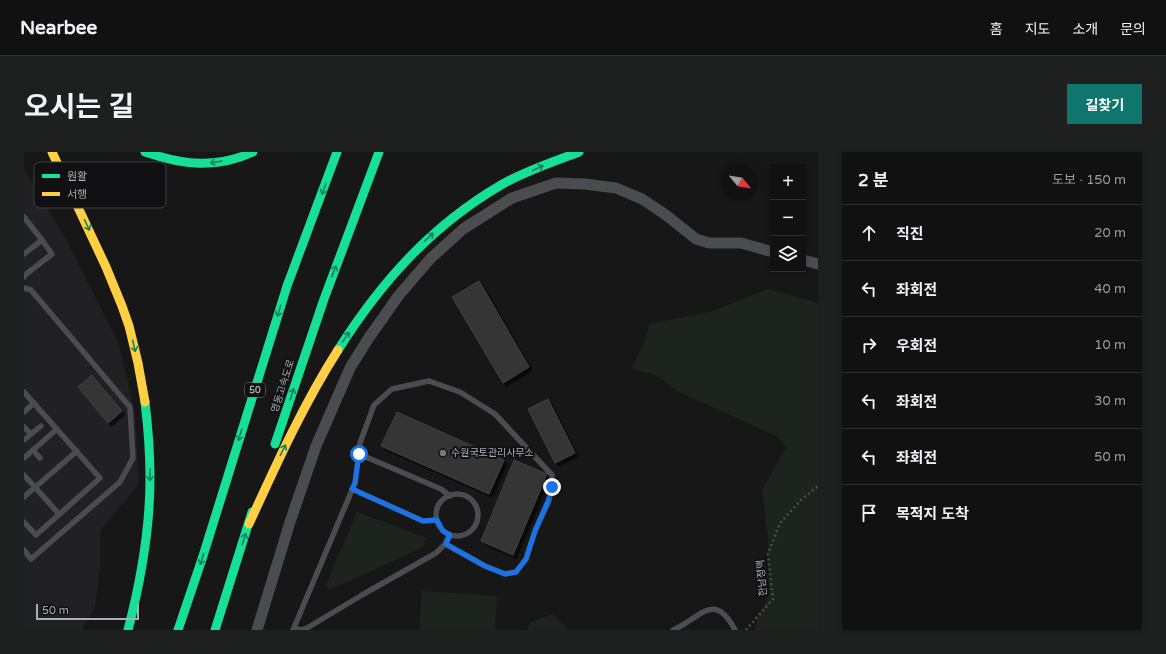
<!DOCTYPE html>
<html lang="ko">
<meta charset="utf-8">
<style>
body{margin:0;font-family:"Varela Round","Noto Sans KR",sans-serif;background:#1e1f1f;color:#f1f3f6}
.controls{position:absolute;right:12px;top:12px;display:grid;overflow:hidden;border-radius:0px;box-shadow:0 2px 6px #0003}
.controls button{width:36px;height:36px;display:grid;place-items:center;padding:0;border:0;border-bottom:1px solid #303131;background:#111;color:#f1f3f6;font:20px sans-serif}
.compass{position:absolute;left:698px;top:12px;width:36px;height:36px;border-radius:50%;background:#111;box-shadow:0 2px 6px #0003;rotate:120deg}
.scale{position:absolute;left:12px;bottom:10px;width:103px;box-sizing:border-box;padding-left:4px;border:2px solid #a8adb8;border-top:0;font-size:11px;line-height:14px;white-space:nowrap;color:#a8adb8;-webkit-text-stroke:3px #111113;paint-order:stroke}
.stop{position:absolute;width:12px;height:12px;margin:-9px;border:3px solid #1a73e8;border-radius:50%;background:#fff}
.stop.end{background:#1a73e8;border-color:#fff;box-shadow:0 1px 4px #0008}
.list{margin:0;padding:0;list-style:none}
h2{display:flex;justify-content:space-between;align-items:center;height:52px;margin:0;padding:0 16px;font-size:17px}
h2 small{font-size:13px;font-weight:400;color:#9c9d9f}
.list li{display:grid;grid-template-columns:26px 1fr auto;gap:12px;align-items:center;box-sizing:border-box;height:56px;padding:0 16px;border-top:1px solid #303131}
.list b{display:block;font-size:15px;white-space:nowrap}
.list em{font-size:13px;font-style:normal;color:#9c9d9f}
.icon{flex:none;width:22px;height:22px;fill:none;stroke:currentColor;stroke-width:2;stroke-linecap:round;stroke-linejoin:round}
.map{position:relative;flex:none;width:794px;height:478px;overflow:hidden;border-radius:0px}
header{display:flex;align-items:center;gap:24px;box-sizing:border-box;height:56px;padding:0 20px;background:#111;border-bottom:1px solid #303131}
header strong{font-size:19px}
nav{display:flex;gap:22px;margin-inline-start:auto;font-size:14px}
.intro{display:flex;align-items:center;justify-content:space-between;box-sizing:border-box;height:96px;padding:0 24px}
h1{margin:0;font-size:28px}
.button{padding:10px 18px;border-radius:0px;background:#0f766e;color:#fff;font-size:14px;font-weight:700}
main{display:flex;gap:24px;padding:0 24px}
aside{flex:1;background:#111;border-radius:0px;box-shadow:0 2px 6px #0003}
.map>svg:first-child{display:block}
</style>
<header>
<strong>Nearbee</strong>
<nav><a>홈</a><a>지도</a><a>소개</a><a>문의</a></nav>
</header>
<div class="intro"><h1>오시는 길</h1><a class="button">길찾기</a></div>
<main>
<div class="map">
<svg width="794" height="478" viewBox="0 0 794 478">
<defs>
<filter id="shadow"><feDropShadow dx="3.5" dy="3.5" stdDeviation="0" flood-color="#0009"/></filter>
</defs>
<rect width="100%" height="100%" fill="#171717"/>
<polygon fill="#212123" points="0,17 43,89 94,190 111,260 115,332 76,379 76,415 71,455 58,478 0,478"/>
<g fill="#1d241e">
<polygon points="744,137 794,151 794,478 732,478 731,475 745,442 744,388 738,338 762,295 754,285 653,239 632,223 607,217 620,192 625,172 689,159"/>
<polygon points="333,360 403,386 398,396 305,438 302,433"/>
<polygon points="398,439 473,444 471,478 395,478"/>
<polygon points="528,462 544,478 503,478 507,470"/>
</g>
<g fill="#353536" stroke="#3f4043" filter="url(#shadow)">
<polygon points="455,129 505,215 479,231 428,145"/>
<polygon points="68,223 98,259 84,271 54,235"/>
<polygon points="524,247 551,301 531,311 504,257"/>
<polygon points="373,260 480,308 465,342 357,294"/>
<polygon points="490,308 523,322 489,403 457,389"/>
</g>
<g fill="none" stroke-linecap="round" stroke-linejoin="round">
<polyline stroke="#4d4e52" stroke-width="2.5" stroke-dasharray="2 3" stroke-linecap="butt" points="722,478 749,447 744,402 756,371 777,348 794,334"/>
<g stroke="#4b4c50" stroke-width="5.5">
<polyline points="0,65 18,88 0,102"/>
<polyline points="0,125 1,123 28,102 18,88"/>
<polyline points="0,136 7,138 106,255 109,306 96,330 7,407 0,398"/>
<polyline points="0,240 76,326 12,383 0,370"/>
<polyline points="0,260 10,251"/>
<polyline points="0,275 7,282"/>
<polyline points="0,288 17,274"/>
<polyline points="9,298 16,306"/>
<polyline points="335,302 417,337 426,344"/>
<polyline points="0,306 33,277"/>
<polyline points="0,323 35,362"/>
<polyline points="328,337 399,369 413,368"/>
<circle cx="433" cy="363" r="21"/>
<polyline points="0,345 53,299"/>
<polyline points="270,476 277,478 283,476 338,443 412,401 421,392 425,383"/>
<polyline points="269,478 331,331 336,291 350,253 368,237 405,229 436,240 471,262 528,323 528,335 525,349 511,379 502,407 492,420 481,422 461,414 421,392"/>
<path d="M649,478C677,466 690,438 711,478"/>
</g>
<g stroke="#4b4c50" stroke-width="11">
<polyline points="779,108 794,112"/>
<polyline points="233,478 266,370 292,294 326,216 344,187 375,143 407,106 439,77 488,46 532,31 561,32 592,36 618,47 642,63 672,87 685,91 717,91 749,100"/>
</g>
<g stroke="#16e098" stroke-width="9">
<path d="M121,0C159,13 192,17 229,0"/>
<path d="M314,198C357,130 407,74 477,33C501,19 529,10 555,0"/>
<polyline points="251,292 300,147 355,0"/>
<path d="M104,478C117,428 126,378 126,326C126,301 124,275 121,250"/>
<polyline points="154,478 179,404 263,134 313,0"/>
<polyline points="191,478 228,360"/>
</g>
<g stroke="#ffcf43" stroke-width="9">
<polyline points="28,0 82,115 98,154 105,174 114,211 121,250"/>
<path d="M225,372C252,313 279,253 314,198"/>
</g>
</g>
<defs><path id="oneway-shaft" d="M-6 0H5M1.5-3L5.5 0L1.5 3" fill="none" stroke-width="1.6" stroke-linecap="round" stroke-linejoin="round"/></defs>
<g stroke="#14835c">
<use href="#oneway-shaft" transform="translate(192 10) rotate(172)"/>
<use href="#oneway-shaft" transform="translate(514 16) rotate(-24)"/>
<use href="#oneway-shaft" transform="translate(300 37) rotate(111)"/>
<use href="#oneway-shaft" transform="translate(63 73) rotate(65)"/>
<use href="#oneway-shaft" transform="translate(405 85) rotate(-43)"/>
<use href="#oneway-shaft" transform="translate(310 119) rotate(-69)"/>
<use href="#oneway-shaft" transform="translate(255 159) rotate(107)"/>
<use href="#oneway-shaft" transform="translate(322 185) rotate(-55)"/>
<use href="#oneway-shaft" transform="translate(110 194) rotate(76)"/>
<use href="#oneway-shaft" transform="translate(268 242) rotate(-72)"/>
<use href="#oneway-shaft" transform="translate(216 283) rotate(107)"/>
<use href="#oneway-shaft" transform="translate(259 298) rotate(-63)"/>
<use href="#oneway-shaft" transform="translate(126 323) rotate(91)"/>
<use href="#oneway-shaft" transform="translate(220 387) rotate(-73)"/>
<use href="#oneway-shaft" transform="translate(178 407) rotate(108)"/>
</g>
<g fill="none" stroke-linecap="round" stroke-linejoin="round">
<polyline stroke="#1a73e8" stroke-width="5" points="335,302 331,331 328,337 399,369 413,368 419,379 426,383 422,392 461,414 481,422 492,420 502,407 511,379 524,349 528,335"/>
</g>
<circle fill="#757880" stroke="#111113" stroke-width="1.5" cx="419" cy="301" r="4"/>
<g text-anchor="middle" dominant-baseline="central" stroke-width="4" stroke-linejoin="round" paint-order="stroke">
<rect fill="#111113" stroke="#7b7e86" stroke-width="1" x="221" y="231" width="20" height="14" rx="3"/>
<g font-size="9" font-weight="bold" fill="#a8adb8">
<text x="231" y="238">50</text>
</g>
<g font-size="10" fill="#a8adb8" stroke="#111113">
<text transform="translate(259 234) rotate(-72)">영동고속도로</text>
<text transform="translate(738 426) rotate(-95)">한남정맥</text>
</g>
<g font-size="10" fill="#a8adb8" stroke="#111113" text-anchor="start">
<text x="427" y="301">수원국토관리사무소</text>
</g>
</g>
<rect x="10" y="10" width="132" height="46" rx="6" fill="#111113" stroke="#3e4045" stroke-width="1"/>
<rect x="18" y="22" width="18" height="4" fill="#16e098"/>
<rect x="18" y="40" width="18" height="4" fill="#ffcf43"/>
<g font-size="11" fill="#a8adb8">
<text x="43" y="28">원활</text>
<text x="43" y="46">서행</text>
</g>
</svg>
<div class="controls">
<button>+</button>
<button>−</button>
<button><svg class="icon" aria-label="layers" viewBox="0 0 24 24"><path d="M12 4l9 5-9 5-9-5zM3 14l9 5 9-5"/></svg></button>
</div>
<svg class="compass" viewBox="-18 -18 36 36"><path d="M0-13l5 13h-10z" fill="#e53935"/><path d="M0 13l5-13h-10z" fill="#9c9d9f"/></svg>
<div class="scale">50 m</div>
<div class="stop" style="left:335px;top:302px"></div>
<div class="stop end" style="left:528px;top:335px"></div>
</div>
<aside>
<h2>2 분<small>도보 · 150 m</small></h2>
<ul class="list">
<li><svg class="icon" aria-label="ahead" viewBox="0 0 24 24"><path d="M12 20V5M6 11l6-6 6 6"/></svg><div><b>직진</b></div><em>20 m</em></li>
<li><svg class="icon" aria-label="left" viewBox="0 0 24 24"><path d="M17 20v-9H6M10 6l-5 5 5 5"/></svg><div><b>좌회전</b></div><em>40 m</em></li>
<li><svg class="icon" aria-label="right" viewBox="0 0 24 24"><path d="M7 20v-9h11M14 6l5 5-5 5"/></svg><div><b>우회전</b></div><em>10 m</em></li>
<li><svg class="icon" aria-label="left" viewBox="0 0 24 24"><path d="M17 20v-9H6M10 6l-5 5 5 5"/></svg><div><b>좌회전</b></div><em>30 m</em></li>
<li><svg class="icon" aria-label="left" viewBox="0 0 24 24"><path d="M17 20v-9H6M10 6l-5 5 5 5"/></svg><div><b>좌회전</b></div><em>50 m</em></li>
<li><svg class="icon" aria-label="arrive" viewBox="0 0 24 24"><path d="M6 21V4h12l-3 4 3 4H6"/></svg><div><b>목적지 도착</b></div></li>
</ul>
</aside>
</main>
